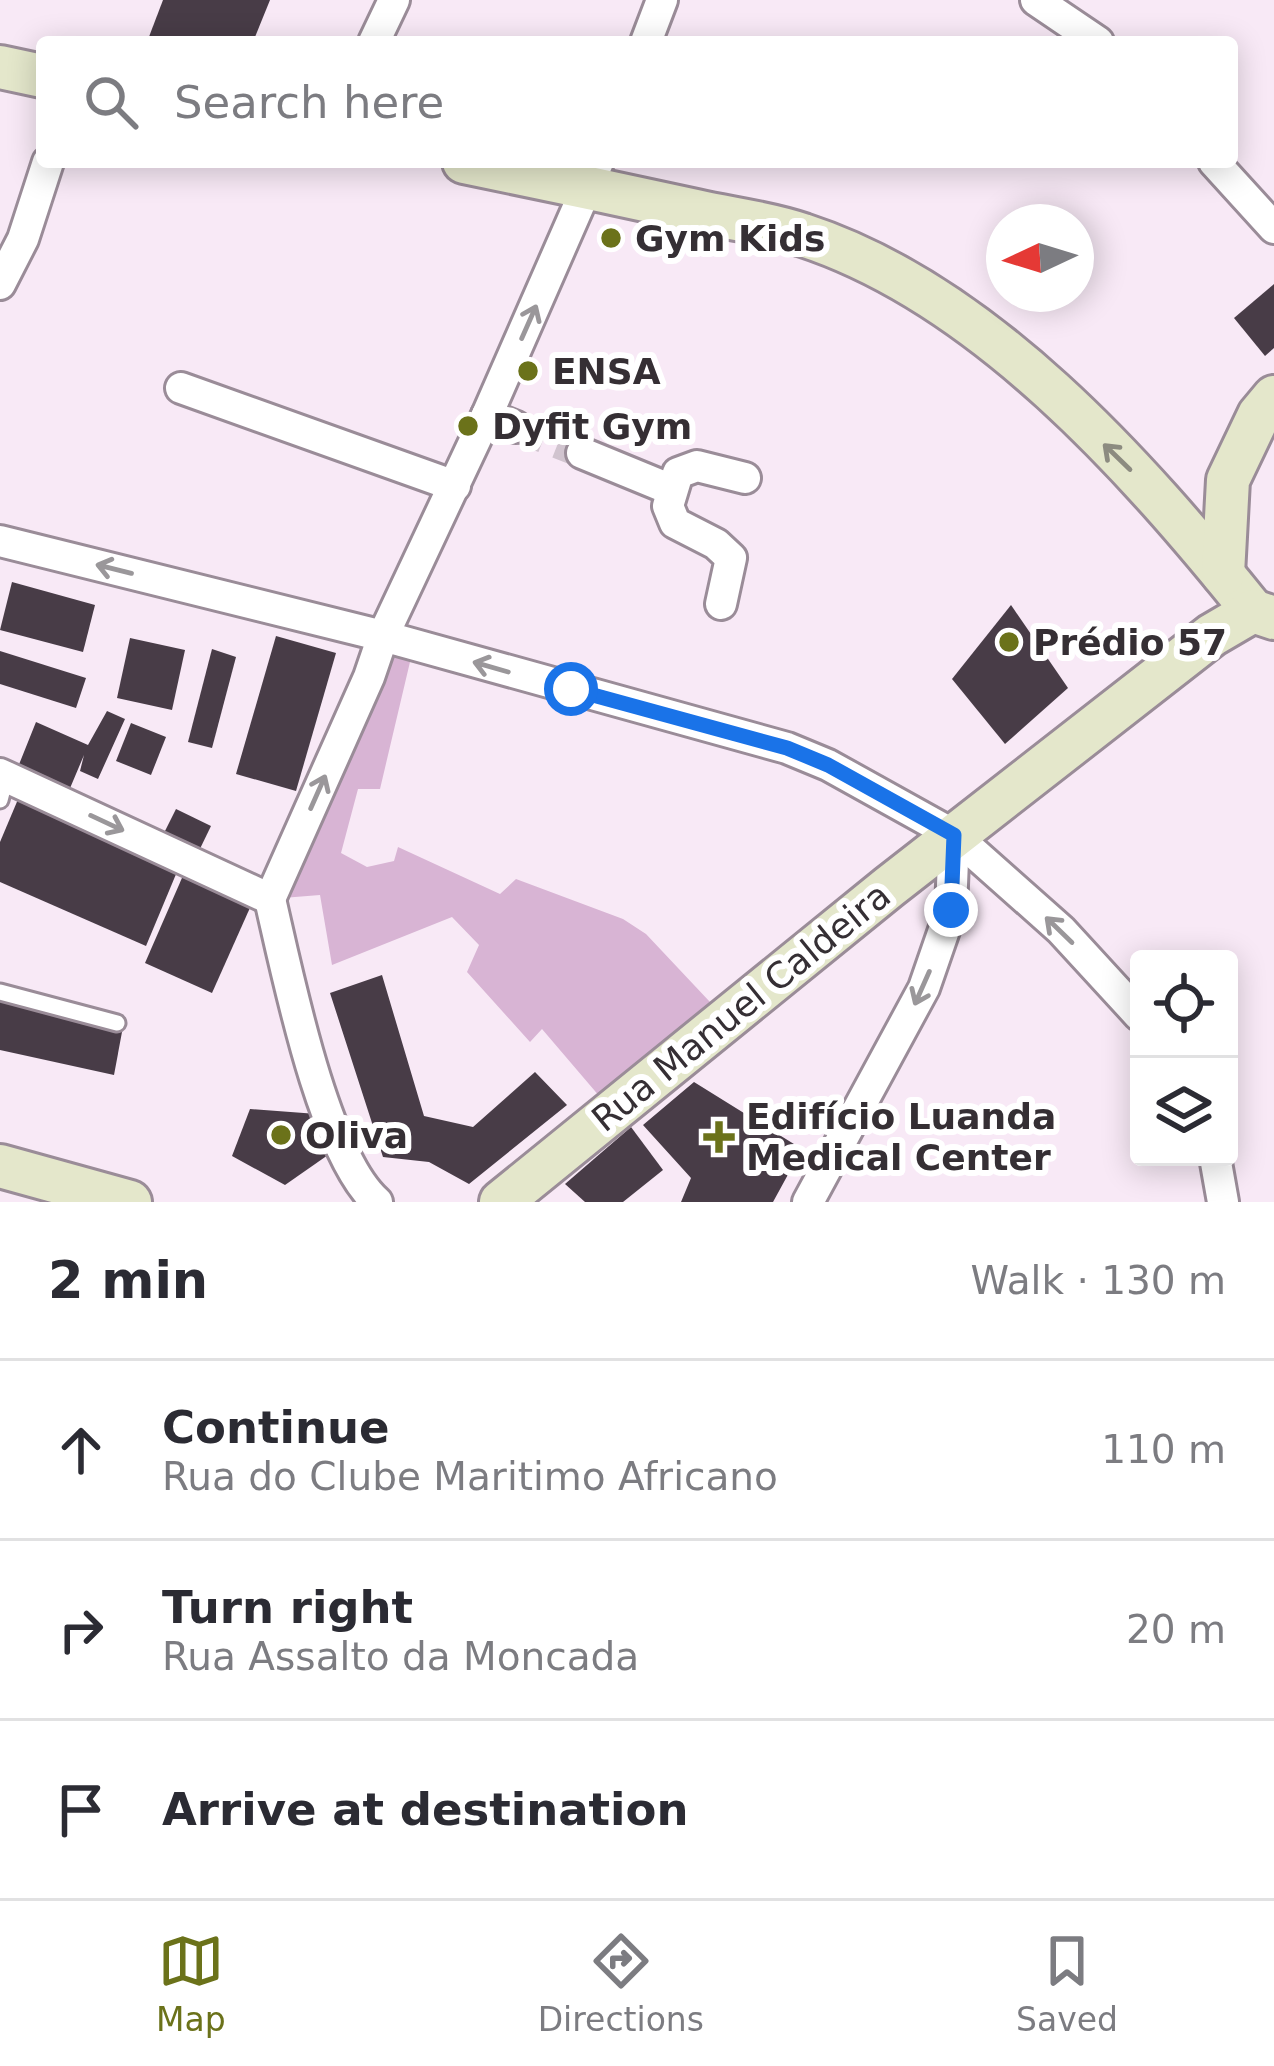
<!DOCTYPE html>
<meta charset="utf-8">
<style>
body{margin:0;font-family:"DejaVu Sans",sans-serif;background:#f2f2f3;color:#2b2b33}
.controls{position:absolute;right:36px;bottom:36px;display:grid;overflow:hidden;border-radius:12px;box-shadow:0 6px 30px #0003}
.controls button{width:108px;height:108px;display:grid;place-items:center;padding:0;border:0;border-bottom:3px solid #e1e1e2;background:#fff;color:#2b2b33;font:60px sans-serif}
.compass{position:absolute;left:986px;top:204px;width:108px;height:108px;border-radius:50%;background:#fff;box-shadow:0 6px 30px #0003;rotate:266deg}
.stop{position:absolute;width:36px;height:36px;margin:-27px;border:9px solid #1a73e8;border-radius:50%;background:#fff}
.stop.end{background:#1a73e8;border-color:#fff;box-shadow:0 3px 12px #0008}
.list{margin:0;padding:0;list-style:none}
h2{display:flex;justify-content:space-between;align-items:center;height:156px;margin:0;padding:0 48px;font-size:51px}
h2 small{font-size:39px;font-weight:400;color:#7c7c81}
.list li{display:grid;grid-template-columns:78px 1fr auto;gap:36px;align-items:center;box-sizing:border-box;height:180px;padding:0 48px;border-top:3px solid #e1e1e2}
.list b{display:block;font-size:45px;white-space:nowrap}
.list p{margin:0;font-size:39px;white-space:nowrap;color:#7c7c81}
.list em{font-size:39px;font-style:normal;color:#7c7c81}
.icon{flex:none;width:66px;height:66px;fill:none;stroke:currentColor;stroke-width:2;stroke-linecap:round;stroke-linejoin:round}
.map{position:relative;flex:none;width:1274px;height:1202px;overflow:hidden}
.search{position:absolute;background:#fff;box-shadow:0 6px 30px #0003;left:36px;right:36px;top:36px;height:132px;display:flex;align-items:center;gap:30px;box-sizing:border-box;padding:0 42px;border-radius:12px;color:#7c7c81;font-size:45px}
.sheet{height:696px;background:#fff}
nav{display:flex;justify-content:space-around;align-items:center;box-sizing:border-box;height:168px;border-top:3px solid #e1e1e2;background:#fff;font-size:33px;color:#7c7c81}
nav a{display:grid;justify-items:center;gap:6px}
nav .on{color:#6b721a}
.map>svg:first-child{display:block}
</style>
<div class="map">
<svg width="1274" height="1202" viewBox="0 0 1274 1202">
<rect width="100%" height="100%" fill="#f8e9f6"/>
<polygon fill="#d8b4d4" points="383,636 414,645 380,789 358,789 341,853 367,867 394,861 398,847 500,894 516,879 623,919 646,934 726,1019 612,1111 542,1029 530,1042 467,972 479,945 452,917 332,965 320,895 270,899"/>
<g fill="#483c47">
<polygon points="163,0 270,0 253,42 147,42"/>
<polygon points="1274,284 1274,348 1265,356 1234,318"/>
<polygon points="12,582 95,605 83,652 0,630"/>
<polygon points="1011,605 1068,688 1005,744 952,679"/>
<polygon points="276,636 336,653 296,791 236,774"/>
<polygon points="130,638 185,650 172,710 117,698"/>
<polygon points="212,649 236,657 212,748 188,742"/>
<polygon points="0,651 86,678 76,708 0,684"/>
<polygon points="107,711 125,719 98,779 80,771 84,755 68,793 16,772 36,722 88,745"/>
<polygon points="131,723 166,737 151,775 116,761"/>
<polygon points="19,797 179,867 146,946 0,882 0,842"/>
<polygon points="176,809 211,826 196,857 161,839"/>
<polygon points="185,871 253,901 212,993 145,963"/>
<polygon points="382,975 424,1116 473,1127 535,1072 567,1105 469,1184 429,1162 383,1157 330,993"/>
<polygon points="0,983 122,1032 114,1075 0,1050"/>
<polygon points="694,1082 802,1149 773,1202 681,1202 691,1178 643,1125"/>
<polygon points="250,1109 317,1114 328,1155 285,1185 232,1156"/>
<polygon points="631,1127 663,1170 623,1202 585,1202 565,1184"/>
</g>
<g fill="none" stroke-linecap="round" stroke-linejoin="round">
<polyline stroke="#d1c4cf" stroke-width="30" stroke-dasharray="30 15" stroke-linecap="butt" points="516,427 582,453"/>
<defs>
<g id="lane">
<polyline points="0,800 6,777"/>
<polyline points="0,992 117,1023"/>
</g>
<g id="street">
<polyline points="1036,0 1098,42"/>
<polyline points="374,42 394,0"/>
<polyline points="646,42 662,0"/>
<polyline points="1214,162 1274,228"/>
<polyline points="0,284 23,239 48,162"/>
<polyline points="181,388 455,486"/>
<polyline points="487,415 516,427"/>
<polyline points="582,453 672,490"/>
<polyline points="0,541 383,636 787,748 828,765 954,835 1061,930 1139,1015"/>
<polyline points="721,604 731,558 716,544 675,523 668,506 678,473 697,466 745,478"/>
<polyline points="0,774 270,899"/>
<polyline points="270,899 369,677 383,636 487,415 598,162"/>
<path d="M270,899C287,972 323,1154 377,1202"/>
<polyline points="1215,1157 1223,1202"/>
<polyline points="808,1202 924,988 951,910 954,835"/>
</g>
<g id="secondary">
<polyline points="0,67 42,76"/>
<path d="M464,162C541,178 619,194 696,211C731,219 769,223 803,235C984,294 1137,467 1253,611"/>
<polyline points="1223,574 1228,480 1259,415 1274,397"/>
<polyline points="0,1166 130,1202"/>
<polyline points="501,1202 889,887 1212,635 1253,611 1274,618"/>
</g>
</defs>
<use href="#lane" stroke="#9a8c98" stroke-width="21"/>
<use href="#street" stroke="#9a8c98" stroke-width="36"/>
<use href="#secondary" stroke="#9a8c98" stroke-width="48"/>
<use href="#lane" stroke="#fff" stroke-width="15"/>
<use href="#street" stroke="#fff" stroke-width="30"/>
<use href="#secondary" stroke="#e4e7cb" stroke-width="42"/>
</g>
<defs><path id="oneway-shaft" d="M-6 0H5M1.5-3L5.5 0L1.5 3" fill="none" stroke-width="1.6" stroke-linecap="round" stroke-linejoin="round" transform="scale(3)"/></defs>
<g stroke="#9a979a">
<use href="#oneway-shaft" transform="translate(529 322) rotate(-66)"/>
<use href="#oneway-shaft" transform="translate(114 569) rotate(-166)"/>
<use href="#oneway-shaft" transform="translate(491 667) rotate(-164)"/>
<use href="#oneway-shaft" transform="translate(318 792) rotate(-66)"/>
<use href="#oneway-shaft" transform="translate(107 823) rotate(25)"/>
<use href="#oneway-shaft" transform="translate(1059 930) rotate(-136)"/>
<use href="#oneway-shaft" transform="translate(922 988) rotate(114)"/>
</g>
<use stroke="#8c8b80" href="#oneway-shaft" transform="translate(1117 457) rotate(-136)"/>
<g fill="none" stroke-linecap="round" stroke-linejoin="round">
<polyline stroke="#1a73e8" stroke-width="15" points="571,689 787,748 828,765 954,835 951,910"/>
</g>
<g fill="#6b721a" stroke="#fff" stroke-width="4.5">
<circle cx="611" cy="238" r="12"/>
<circle cx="528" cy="371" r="12"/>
<circle cx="468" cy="426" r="12"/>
<circle cx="1009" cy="642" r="12"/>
<circle cx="281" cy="1135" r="12"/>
<path d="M713 1119h12v12h12v12h-12v12h-12v-12h-12v-12h12z"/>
</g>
<g text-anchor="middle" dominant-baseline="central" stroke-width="12" stroke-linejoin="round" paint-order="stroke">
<g font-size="36" font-weight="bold" fill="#352f34" stroke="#fff" text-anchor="start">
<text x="635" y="238">Gym Kids</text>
<text x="552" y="371">ENSA</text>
<text x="492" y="426">Dyfit Gym</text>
<text x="1033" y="642">Prédio 57</text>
<text x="746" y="1116">Edifício Luanda<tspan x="746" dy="41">Medical Center</tspan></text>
<text x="305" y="1135">Oliva</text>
</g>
<g font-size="36" fill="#352f34" stroke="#fff">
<text transform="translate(741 1007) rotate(-39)">Rua Manuel Caldeira</text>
</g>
</g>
</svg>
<div class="controls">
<button><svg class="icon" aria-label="locate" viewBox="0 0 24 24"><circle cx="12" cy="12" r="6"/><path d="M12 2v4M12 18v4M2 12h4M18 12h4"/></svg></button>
<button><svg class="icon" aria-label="layers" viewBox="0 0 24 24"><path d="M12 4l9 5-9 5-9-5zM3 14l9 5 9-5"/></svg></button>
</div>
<svg class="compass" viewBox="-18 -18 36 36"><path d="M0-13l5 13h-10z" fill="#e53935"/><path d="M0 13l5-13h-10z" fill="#7c7c81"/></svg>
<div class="stop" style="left:571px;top:689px"></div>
<div class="stop end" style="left:951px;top:910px"></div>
<div class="search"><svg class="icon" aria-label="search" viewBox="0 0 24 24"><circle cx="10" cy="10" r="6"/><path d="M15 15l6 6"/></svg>Search here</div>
</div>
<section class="sheet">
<h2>2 min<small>Walk · 130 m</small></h2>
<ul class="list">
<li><svg class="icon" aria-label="ahead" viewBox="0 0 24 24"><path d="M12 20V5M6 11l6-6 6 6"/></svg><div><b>Continue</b><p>Rua do Clube Maritimo Africano</p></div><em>110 m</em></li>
<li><svg class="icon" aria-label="right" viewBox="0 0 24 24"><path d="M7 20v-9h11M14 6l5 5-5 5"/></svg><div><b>Turn right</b><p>Rua Assalto da Moncada</p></div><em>20 m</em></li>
<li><svg class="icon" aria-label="arrive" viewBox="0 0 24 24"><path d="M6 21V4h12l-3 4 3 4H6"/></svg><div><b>Arrive at destination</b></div></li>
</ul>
</section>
<nav>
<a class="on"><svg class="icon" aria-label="map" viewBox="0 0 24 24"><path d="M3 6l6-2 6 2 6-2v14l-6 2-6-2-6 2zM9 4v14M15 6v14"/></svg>Map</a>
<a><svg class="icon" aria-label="directions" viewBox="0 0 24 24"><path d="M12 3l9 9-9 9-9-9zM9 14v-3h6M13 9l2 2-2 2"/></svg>Directions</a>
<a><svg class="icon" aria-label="saved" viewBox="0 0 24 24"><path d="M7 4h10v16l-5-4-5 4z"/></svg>Saved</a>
</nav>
